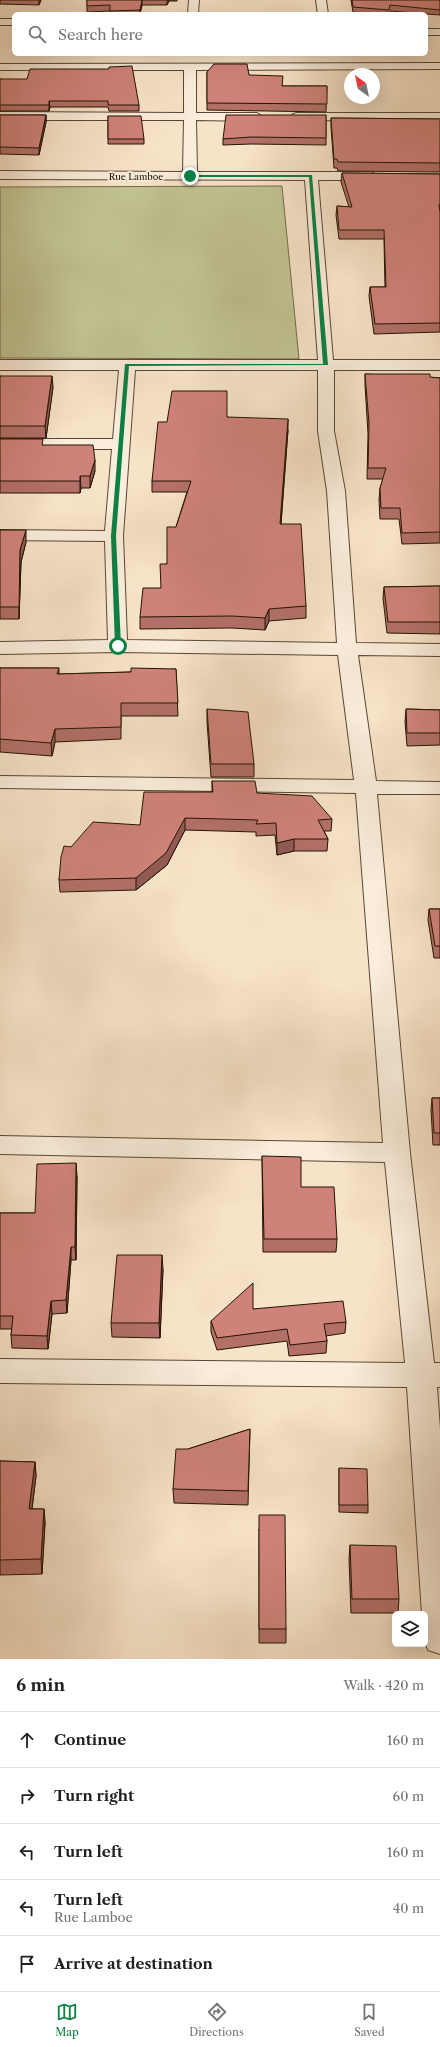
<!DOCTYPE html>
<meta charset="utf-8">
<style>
body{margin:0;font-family:"Libre Caslon Text",serif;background:#f2f2f2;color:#202124}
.controls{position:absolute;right:12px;bottom:12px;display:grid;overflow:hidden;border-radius:6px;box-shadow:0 4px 16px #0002}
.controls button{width:36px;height:36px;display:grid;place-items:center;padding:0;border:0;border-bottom:1px solid #e0e0e0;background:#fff;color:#202124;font:20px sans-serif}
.compass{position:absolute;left:344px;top:68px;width:36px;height:36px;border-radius:50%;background:#fff;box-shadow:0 4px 16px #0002;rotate:327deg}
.stop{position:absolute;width:12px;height:12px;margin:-9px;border:3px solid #0b8043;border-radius:50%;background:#fff}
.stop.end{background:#0b8043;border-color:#fff;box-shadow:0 1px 4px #0008}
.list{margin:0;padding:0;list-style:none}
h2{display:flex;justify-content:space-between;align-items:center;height:52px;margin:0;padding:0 16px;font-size:17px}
h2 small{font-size:13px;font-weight:400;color:#757577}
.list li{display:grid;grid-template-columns:26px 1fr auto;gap:12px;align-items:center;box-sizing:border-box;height:56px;padding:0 16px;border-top:1px solid #e0e0e0}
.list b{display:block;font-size:15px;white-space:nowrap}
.list p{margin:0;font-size:13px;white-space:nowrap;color:#757577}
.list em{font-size:13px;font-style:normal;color:#757577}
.icon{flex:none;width:22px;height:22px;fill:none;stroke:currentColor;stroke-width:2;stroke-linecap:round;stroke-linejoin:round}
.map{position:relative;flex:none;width:440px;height:1659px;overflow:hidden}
.search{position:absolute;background:#fff;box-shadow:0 4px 16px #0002;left:12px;right:12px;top:12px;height:44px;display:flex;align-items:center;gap:10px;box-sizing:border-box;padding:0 14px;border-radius:6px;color:#757577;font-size:15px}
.sheet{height:332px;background:#fff}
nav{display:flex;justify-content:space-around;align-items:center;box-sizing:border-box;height:56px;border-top:1px solid #e0e0e0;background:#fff;font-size:11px;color:#757577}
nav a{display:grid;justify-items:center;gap:2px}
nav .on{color:#0b8043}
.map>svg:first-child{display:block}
</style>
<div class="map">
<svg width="440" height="1659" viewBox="0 0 440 1659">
<rect width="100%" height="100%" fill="#f7e3c8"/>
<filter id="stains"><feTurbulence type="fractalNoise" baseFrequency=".005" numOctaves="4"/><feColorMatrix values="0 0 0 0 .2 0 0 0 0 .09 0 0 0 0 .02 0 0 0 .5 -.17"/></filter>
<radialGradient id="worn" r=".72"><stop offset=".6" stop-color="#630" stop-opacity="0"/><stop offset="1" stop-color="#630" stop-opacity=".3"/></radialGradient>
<polygon fill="#c1c393" stroke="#726b4a" points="282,186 299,359 0,358 0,187"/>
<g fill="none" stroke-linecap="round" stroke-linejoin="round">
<defs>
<g id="minor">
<polygon points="189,0 199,0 198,14 188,14"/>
<polygon points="316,0 326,0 328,14 318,14"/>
<rect x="0" y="19" width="14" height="6"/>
<rect x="426" y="29" width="14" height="6"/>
<path d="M440,63V69L196,70V113H257L263,117L257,121L196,120L197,172H371L378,176L371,180H318L333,360H440V370H334V431L345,491L356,643L440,644V656L358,655L376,781L440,782V794H377L410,1153L434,1363H440V1387H437L440,1429V1654L428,1650L425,1642V1614H422L407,1387L0,1383V1359L405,1363L385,1162L0,1154V1136L383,1143L356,793L0,788V776L354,780L338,655L118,652L0,654V642L108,640L105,541L0,540V530L105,531L112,449H0V439H113L119,370H0V360H318L305,180L0,179V171L183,172L184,120H0V112L184,113V70H0V64ZM135,370H318V431L327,491L337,643L127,640L123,536Z"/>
<polygon points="297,113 440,113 440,121 293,120 291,117 293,114"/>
</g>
</defs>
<use href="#minor" stroke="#594734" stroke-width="2"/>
<use href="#minor" fill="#faeddb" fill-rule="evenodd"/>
</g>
<g fill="#b27069" stroke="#241302">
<polygon points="0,0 41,0 39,5 0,4"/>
<polygon points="87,0 177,0 177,1 169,1 167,5 142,5 140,14 110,14 110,11 87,12"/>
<polygon points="351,0 440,0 440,15 390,11 389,14 369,14 353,12"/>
<polygon points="207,72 249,75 283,86 327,86 326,112 207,110"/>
<polygon points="0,79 139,105 139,111 109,111 108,107 50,107 49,111 0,111"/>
<polygon points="0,115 46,115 46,122 39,155 0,154"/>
<polygon points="326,115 326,145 251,144 223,145 223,139"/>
<polygon points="108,116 144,139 144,144 108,144"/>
<polygon points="331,118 440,119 440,172 338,171 337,168 334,168 331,127"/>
<polygon points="342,173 440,174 440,332 374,334 369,296 370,287 385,287 384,239 339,239 336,215 337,206 349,207 341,182"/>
<polygon points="365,374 440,378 440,543 402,544 399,519 380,519 379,499 380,488 383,479 367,479 368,434 365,385"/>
<polygon points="0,376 53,387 46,438 0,438"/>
<polygon points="227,417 288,430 281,524 306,606 306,618 269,621 265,630 232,628 140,629 140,617 161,588 176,527 187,492 152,492 152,481 167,422"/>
<polygon points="0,439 43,445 95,471 90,488 81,488 80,493 0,493"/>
<polygon points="0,530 26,542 21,562 19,619 0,619"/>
<polygon points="440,586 440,634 387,633 383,598 384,587"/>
<polygon points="0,668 59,668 59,674 131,672 176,669 178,716 121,716 121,739 55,742 52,756 0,752"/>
<polygon points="207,709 254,764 254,777 211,777 207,722"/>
<polygon points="406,709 440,710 440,745 407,746 405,722"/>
<polygon points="212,781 257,793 332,819 331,831 324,831 328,839 327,851 294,851 277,855 275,835 256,836 256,832 185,830 167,865 136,890 60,892 59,880 71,847 140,825 212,792"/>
<polygon points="429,909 440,909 440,958 434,958 428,920"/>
<polygon points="432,1098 440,1098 440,1145 433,1145 431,1110"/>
<polygon points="262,1156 301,1187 337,1239 336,1252 263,1252"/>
<polygon points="77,1176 76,1260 71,1260 67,1313 52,1314 48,1349 12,1348 11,1335 12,1329 0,1329 0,1213 35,1213"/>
<polygon points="163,1269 160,1338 112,1337 111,1323"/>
<polygon points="253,1309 346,1322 345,1333 326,1336 327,1341 326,1353 289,1356 287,1341 217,1350 211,1332 211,1321"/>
<polygon points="250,1429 248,1505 174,1503 173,1489 188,1449"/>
<polygon points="0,1461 35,1462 36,1476 32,1509 44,1509 45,1523 42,1574 0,1575"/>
<polygon points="339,1468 368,1505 368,1513 339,1512"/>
<polygon points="259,1529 286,1629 286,1643 259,1643"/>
<polygon points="350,1545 399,1599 398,1613 351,1613 349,1559"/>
</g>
<g fill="#915b55" stroke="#241302">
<polygon points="39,0 41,0 39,5"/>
<polygon points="142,0 142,5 140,14 140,10"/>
<polygon points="167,0 169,0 169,1 167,5"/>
<polygon points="49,101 50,107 49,111"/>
<polygon points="46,115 46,122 39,155 39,148"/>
<polygon points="52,376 53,387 46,438 45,426"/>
<polygon points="288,419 288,430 280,536 280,524"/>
<polygon points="95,460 95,471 90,488 90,476"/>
<polygon points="80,476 81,488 80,493"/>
<polygon points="26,530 26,542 21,562 19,619 19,607 20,550"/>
<polygon points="269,609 269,621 265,630 265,618"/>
<polygon points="55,729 55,742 52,756 51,743"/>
<polygon points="185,818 185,830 167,865 136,890 136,878"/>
<polygon points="294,839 294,851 277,855 277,843"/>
<polygon points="76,1163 77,1176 76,1260 75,1247"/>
<polygon points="71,1247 71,1260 67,1313 66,1300"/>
<polygon points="162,1255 163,1269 160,1338 159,1323"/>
<polygon points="51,1301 52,1314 48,1349 47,1336"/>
<polygon points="35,1462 36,1476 30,1524 29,1509"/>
<polygon points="44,1509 45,1523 42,1574 41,1559"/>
</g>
<g fill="#cf827a" stroke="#241302">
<polygon points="87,0 142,0 140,10 110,11 110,5 87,6"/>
<polygon points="352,0 440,0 440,10 390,5 389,10 353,7"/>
<polygon points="214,64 247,64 249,75 283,76 282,86 327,86 327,104 207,103 207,72"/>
<polygon points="132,66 139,105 108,105 108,101 49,101 49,105 0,105 0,79 27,79 30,69 109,69 109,67"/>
<polygon points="0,115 46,115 39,148 0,147"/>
<polygon points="226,115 326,115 326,138 251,137 223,139"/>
<polygon points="108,116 141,116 144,139 108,139"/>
<polygon points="331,118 440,119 440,163 338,162 337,159 334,159"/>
<polygon points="342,173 440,174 440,205 439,205 440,212 440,323 375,324 370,287 386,287 384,230 339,230 337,206 352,207"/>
<polygon points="365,374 430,374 430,377 440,378 440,532 402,533 400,508 381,508 380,488 386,468 368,468 369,423"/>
<polygon points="0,376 52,376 45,426 0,426"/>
<polygon points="172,391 227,391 227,417 288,419 280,524 301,524 306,606 269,609 265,618 232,616 140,617 143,588 161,588 160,564 167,564 167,527 176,527 191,481 152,481 158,422 167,422"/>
<polygon points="0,439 43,439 42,445 93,445 95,460 90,476 80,476 80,481 0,481"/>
<polygon points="0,530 26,530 20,550 19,607 0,607"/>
<polygon points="440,586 440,622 388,622 384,587"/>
<polygon points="0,668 59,668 57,674 131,672 131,668 176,669 178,703 121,703 121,727 55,729 51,743 0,739"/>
<polygon points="207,709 248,712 254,764 211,764"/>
<polygon points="406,709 440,710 440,733 407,733"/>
<polygon points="212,781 255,781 257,793 312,796 332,819 318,820 328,839 294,839 277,843 276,823 256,824 258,820 185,818 166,853 136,878 59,880 61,857 64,846 71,847 93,822 140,825 144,792 213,792"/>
<polygon points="429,909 440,909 440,946 435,946"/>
<polygon points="432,1098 440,1098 440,1133 434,1133"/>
<polygon points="262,1156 301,1157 301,1187 334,1187 337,1239 264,1239"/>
<polygon points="76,1163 75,1247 71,1247 66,1300 51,1301 47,1336 11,1335 13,1316 0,1316 0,1213 35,1213 37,1164"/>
<polygon points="117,1255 162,1255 159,1323 111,1323"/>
<polygon points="253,1283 253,1309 343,1301 346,1322 324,1324 327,1341 290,1345 287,1329 217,1338 211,1321"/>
<polygon points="250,1429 248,1491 173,1489 176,1449 188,1449"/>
<polygon points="0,1461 35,1462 29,1509 44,1509 41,1559 0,1560"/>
<polygon points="339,1468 367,1469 368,1505 339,1505"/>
<polygon points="259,1515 285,1515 286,1629 259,1629"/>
<polygon points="350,1545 396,1546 399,1599 352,1599"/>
</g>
<polygon fill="#0b8043" points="190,175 312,175 328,365 129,366 116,536 121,646 118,648 115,646 111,536 125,364 323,364 309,177 188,177"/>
<g text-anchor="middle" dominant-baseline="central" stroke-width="3.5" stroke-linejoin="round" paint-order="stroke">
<g font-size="9" fill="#241302" stroke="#faeddb">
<text x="136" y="176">Rue Lamboe</text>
</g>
</g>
<rect width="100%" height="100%" filter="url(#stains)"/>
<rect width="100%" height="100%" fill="url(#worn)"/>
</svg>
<div class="controls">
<button><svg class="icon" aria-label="layers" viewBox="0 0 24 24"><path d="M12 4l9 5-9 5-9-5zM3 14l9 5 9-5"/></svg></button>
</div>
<svg class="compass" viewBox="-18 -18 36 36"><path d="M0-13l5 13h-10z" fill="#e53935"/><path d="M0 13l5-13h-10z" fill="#757577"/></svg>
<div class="stop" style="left:118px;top:646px"></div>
<div class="stop end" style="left:190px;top:176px"></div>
<div class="search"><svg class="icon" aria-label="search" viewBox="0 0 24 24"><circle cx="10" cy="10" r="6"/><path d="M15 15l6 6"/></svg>Search here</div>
</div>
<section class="sheet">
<h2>6 min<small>Walk · 420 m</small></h2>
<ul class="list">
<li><svg class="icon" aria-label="ahead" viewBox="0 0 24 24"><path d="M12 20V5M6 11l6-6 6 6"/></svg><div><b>Continue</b></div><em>160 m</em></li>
<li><svg class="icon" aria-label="right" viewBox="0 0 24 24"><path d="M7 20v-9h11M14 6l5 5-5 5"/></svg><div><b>Turn right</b></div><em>60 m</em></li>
<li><svg class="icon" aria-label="left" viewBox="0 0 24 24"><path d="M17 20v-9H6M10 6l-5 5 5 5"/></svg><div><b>Turn left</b></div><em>160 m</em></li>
<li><svg class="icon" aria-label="left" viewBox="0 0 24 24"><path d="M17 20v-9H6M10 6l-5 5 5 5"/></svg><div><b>Turn left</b><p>Rue Lamboe</p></div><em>40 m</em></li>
<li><svg class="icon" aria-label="arrive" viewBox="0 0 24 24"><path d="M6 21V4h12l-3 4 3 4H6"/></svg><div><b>Arrive at destination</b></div></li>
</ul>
</section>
<nav>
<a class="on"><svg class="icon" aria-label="map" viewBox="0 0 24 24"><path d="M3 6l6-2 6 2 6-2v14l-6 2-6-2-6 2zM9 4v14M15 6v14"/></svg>Map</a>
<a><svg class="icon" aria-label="directions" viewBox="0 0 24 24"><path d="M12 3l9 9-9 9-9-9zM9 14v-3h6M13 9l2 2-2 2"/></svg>Directions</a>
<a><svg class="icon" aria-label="saved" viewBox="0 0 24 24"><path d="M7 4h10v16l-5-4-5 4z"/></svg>Saved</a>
</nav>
